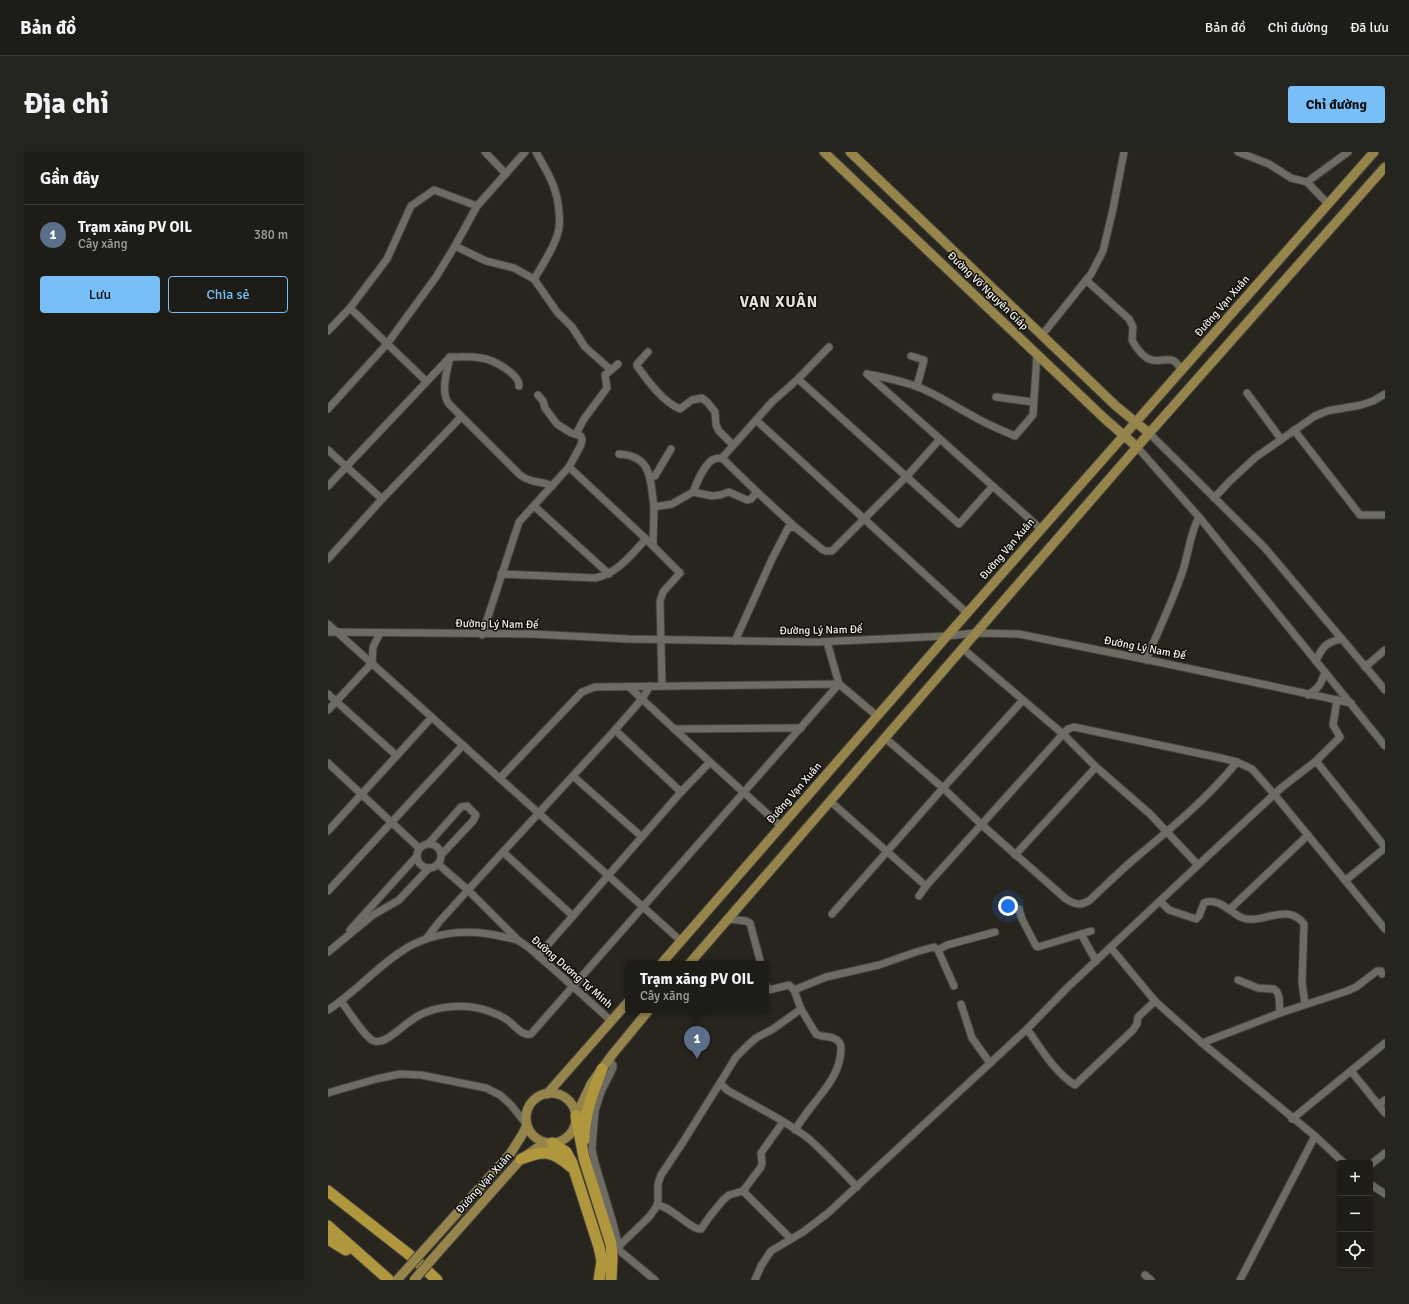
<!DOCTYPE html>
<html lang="vi">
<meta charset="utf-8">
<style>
body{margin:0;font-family:Signika,sans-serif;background:#25251f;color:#f1f3f6}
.controls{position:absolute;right:12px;bottom:12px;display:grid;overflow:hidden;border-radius:4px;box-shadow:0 4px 16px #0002}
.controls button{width:36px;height:36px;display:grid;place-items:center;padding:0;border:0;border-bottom:1px solid #3b3a35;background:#1d1c16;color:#f1f3f6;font:20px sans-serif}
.you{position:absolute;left:680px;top:754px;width:14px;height:14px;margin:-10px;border:3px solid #fff;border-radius:50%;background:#1a73e8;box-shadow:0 0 0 6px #1a73e833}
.badge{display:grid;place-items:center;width:26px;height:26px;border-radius:50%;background:#78bff8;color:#fff;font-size:13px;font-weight:700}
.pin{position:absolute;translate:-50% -33px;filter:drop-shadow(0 1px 2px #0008)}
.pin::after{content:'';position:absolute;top:21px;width:14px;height:12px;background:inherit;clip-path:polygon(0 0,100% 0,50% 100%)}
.popup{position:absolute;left:297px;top:809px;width:144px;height:52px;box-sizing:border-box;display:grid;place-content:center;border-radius:4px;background:#1d1c16;filter:drop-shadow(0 1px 3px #0005);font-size:13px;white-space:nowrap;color:#a0a1a1}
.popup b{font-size:15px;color:#f1f3f6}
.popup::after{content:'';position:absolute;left:50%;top:100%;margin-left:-8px;border:8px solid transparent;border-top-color:#1d1c16}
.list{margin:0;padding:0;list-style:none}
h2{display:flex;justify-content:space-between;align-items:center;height:52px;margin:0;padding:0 16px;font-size:17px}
h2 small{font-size:13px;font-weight:400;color:#a0a1a1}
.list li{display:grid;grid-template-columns:26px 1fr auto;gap:12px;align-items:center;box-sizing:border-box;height:60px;padding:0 16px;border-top:1px solid #3b3a35}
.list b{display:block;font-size:15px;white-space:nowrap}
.list p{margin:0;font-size:13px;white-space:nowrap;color:#a0a1a1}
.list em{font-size:13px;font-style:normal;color:#a0a1a1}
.actions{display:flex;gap:8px;padding:12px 16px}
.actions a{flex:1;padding:9px 0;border:1px solid #78bff8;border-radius:4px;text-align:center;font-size:14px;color:#78bff8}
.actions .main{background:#78bff8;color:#111}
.icon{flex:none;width:22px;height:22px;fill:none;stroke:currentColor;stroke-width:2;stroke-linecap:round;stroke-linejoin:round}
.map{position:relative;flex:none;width:1057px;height:1128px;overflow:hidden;border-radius:4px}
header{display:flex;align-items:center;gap:24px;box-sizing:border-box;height:56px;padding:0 20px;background:#1d1c16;border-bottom:1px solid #3b3a35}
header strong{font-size:19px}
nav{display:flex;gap:22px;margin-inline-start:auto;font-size:14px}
.intro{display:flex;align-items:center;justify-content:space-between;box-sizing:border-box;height:96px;padding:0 24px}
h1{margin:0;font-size:28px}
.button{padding:10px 18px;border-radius:4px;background:#78bff8;color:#111;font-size:14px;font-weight:700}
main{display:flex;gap:24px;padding:0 24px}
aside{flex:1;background:#1d1c16;border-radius:4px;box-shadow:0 4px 16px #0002}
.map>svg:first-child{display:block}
</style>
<header>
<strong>Bản đồ</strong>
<nav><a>Bản đồ</a><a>Chỉ đường</a><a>Đã lưu</a></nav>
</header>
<div class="intro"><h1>Địa chỉ</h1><a class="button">Chỉ đường</a></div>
<main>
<aside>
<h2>Gần đây<small></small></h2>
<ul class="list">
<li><span class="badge" style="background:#5c6f8a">1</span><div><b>Trạm xăng PV OIL</b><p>Cây xăng</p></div><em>380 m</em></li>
</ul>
<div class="actions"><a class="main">Lưu</a><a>Chia sẻ</a></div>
</aside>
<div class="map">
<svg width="1057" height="1128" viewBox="0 0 1057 1128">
<rect width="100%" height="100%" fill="#27251e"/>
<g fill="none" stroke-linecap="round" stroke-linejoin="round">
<defs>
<g id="minor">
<polyline points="157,0 178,22"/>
<polyline points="910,0 941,12 963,26 979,30 1000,52"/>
<polyline points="979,30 1020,0"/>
<polyline points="127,94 158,109 186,116 206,127 229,160 244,175 257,195 283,218"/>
<path d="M206,127C214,114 224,99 229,84C232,76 232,68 231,60C229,34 220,22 208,0"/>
<path d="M758,128L801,167L805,175L804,188C807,194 814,204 821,207C835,213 844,199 853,218"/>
<polyline points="22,156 98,229"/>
<polyline points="0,179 22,156 59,107 83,54 106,38 149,54"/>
<polyline points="714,183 763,122 775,99 785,57 796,0"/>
<path d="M320,200L309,212V214C320,229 334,249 352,257L364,248L374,246L380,251L387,260L388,273L391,279L405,293"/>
<polyline points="583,204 596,208 589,234"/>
<path d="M122,205C119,219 112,240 121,252L192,323C204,332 211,328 224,334"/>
<path d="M539,222C555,225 571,228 587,234C608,241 625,254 645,264C658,272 673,278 687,284L705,263L709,202"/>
<polyline points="539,222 713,377"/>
<polyline points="470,227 631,372 665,334"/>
<polyline points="919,241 953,287"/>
<polyline points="668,245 705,250"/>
<polyline points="0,257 59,192 108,125 127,94 149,54 197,0"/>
<polyline points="428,268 639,461"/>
<polyline points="966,278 1032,363 1057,363"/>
<polyline points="821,281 937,396 1057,538"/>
<polyline points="248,282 256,267 279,236 277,223 290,212"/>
<polyline points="809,295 871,365 1057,594"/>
<polyline points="0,298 54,347"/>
<path d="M291,302C325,304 322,328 326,355"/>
<polyline points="241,315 318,387"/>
<polyline points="327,324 343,297"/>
<path d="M0,334L122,205C132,205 143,204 153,206C164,207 192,222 191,234"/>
<path d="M365,340C369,330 375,315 384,308C387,306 390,306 394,306"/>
<polyline points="429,340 467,375"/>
<polyline points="886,346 902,329 928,305 987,264 999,259 1033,253 1045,249 1057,242"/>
<polyline points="206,354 281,422"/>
<polyline points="325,393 326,355 344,352 365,340 384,344 392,343 401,340 419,348 423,347 429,340 394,306 444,250 470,227 501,195"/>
<polyline points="0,407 54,347 133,265"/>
<path d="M173,422L267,426C289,422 303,403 318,387L352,421L335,440L332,449L334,534"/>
<polyline points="0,472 353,789"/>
<polyline points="0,480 204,482 300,487 489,490 619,484 647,481 691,482 835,511 1023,551"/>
<polyline points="154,483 191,370 241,315 253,293 254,288 253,284 243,281 229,272 217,256 215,249 210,243"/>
<polyline points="407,489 444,407 460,376 467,375 495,398 498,399 504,399 579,324 612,287"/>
<polyline points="634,496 735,582 768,615 822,662 870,713"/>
<path d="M818,508C830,479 844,451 854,421C861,402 861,383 871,365"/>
<path d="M988,509C994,495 998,490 1014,487"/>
<polyline points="1037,515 1057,498"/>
<polyline points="301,535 382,610 453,674"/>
<polyline points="0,542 69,604"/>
<path d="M980,543C991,536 993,532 997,520"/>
<polyline points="0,558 44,511 45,495 52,481"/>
<polyline points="346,577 473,576"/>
<polyline points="287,578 353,640"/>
<path d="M557,586L615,636L654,673L738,747C748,753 753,754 762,748C776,735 790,721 805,708C841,678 879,647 909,610"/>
<polyline points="988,609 1057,695"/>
<polyline points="0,611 91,696"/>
<polyline points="245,624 314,685"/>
<polyline points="172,626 254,540 267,535 511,532 549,564"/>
<polyline points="502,649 598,734"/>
<polyline points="0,679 104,565"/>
<polyline points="101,691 133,655 139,654 148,663 145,669 114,702"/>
<circle cx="101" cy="704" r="12"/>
<polyline points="175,700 245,764"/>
<polyline points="687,703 768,615"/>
<polyline points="110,712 140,738 191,789"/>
<polyline points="1018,728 1057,696"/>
<polyline points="0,739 135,593"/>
<polyline points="591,744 598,734 735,582 740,577 746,575 893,606 909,610 924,617 946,642 1057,777"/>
<path d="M832,749L841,758L868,767L871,764L876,751C888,745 901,758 909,763C930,778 957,747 976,772L974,830L977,852"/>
<polyline points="691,757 694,767 708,794 710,795 763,779"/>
<polyline points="902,757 980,683"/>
<polyline points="504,762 615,636 695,548"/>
<polyline points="400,767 418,769 422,771 433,812"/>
<polyline points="22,778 89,704"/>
<polyline points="753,782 768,809"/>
<polyline points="98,787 111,770 140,738 287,578 314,547 322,534"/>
<polyline points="783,796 827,849 874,891 987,984 1016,1011"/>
<polyline points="610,798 619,793 667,780"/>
<polyline points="0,800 45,763 71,748 101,716"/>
<polyline points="210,804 353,640 382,610"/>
<polyline points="910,828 930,836 946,837 949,840 951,845 952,861"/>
<polyline points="438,833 441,838 461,833 466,838"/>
<path d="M13,849C20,858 37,886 46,889C49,890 55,889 58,887C71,880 81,867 96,861C111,855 127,853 144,855C156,857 168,861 178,867C186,872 194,885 203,882L511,532L499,490"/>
<polyline points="633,852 644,886 662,911"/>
<path d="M0,858C26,841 46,818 71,801C101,779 142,776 176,785C181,786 187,787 191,789C202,795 212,806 222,814C242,832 263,850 283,869"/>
<path d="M699,877C712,895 727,921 747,933L805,878L809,872L810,865L827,849"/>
<polyline points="874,891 952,861 1019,839 1028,835 1049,819 1053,819 1054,822"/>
<polyline points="280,908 285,913 285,916 273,940 267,959 265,983 264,998 267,1011 285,1071 292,1099 327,1128"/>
<polyline points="1023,919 1057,961"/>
<polyline points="0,941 48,927 72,922 93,923 158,936 172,943 183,953 199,973"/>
<polyline points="1050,953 1057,948"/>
<polyline points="964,967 1057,891"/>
<path d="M467,978C473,968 480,959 487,950C499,935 512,920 513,898C513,895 513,892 511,890C506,883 495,886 488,882L473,857"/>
<polyline points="1042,1013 1057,1001"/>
<polyline points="1042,1032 1057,1042"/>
<path d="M529,1035C513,1018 498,1002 481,987C457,968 425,953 399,938L392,931L408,905L420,893L428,886L445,877L473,857L466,838L498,825L551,813L588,800L606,795L610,798L626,834"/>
<polyline points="415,1039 463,1087"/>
<path d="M329,1053C343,1054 364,1079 373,1077L382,1064L395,1048L401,1043L415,1039L433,1015L434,1011L433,1001L455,970"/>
<polyline points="290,1095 321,1065 329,1054 330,1050 330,1032 333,1023 355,990 392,931"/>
<polyline points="817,1123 823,1128"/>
<polyline points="427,1128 433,1114 443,1099 475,1080 500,1061 699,877 740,835 867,716 953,636 988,609 1012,585 1005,573 1009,548"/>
<polyline points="912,1128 987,984"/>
</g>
<g id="major">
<polyline points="496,0 777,267 809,295"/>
<polyline points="522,0 788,254 821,281"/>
<polyline points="333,812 619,484 1046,0"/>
<polyline points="361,812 809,295 1057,15"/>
<circle cx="223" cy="966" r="25"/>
<polyline points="219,942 300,850"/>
<polyline points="248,964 263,932 284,903 321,858"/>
<polyline points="104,1089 182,1002 194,983 199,973"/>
<polyline points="113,1097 193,1007 209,996 224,991"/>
</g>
<g id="highway">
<polyline points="248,964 256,1006 283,1092 284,1106 283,1128"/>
<path d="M256,988C256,963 265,939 274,917"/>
<polyline points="224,991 238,1000 244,1011 271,1095 274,1109 271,1128"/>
<path d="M193,1007C216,998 224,998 243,1015"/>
<polyline points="0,1039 83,1104 109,1128"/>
<polyline points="0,1074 61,1128"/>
<polyline points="0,1087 18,1098"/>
</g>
</defs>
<use href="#minor" stroke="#42403b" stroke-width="9"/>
<use href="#major" stroke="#42403b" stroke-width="11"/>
<use href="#highway" stroke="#42403b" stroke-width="13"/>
<use href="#minor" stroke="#6d6b62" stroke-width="7"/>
<use href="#major" stroke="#95854b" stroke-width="9"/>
<use href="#highway" stroke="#b0963c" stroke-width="11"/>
<defs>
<g id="major-bridge">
<polyline points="69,1128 104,1089"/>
<polyline points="86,1128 113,1097"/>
</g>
</defs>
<use href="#major-bridge" stroke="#42403b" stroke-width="11" stroke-linecap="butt"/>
<use href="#major-bridge" stroke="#95854b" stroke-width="9"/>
</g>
<g text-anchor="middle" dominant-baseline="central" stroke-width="3" stroke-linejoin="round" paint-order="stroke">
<g font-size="11" fill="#f4f3ee" stroke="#0f0e0b">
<text transform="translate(660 139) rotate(44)">Đường Võ Nguyên Giáp</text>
<text transform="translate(894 154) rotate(-49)">Đường Vạn Xuân</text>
<text transform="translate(679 397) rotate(-49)">Đường Vạn Xuân</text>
<text transform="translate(169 472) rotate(1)">Đường Lý Nam Đế</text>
<text transform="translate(493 478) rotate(-1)">Đường Lý Nam Đế</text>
<text transform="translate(817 496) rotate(11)">Đường Lý Nam Đế</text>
<text transform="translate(466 641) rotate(-49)">Đường Vạn Xuân</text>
<text transform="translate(244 820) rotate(41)">Đường Dương Tự Minh</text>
<text transform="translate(156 1031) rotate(-48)">Đường Vạn Xuân</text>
</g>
<g font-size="15" font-weight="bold" letter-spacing="1" fill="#e4e2d7" stroke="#0f0e0b">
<text x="451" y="150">VẠN XUÂN</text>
</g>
</g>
</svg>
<div class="controls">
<button>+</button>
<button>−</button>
<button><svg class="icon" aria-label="locate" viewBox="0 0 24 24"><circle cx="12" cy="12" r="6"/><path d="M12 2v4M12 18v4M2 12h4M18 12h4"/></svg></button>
</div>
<div class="you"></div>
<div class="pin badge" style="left:369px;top:907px;background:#5c6f8a">1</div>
<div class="popup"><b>Trạm xăng PV OIL</b>Cây xăng</div>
</div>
</main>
